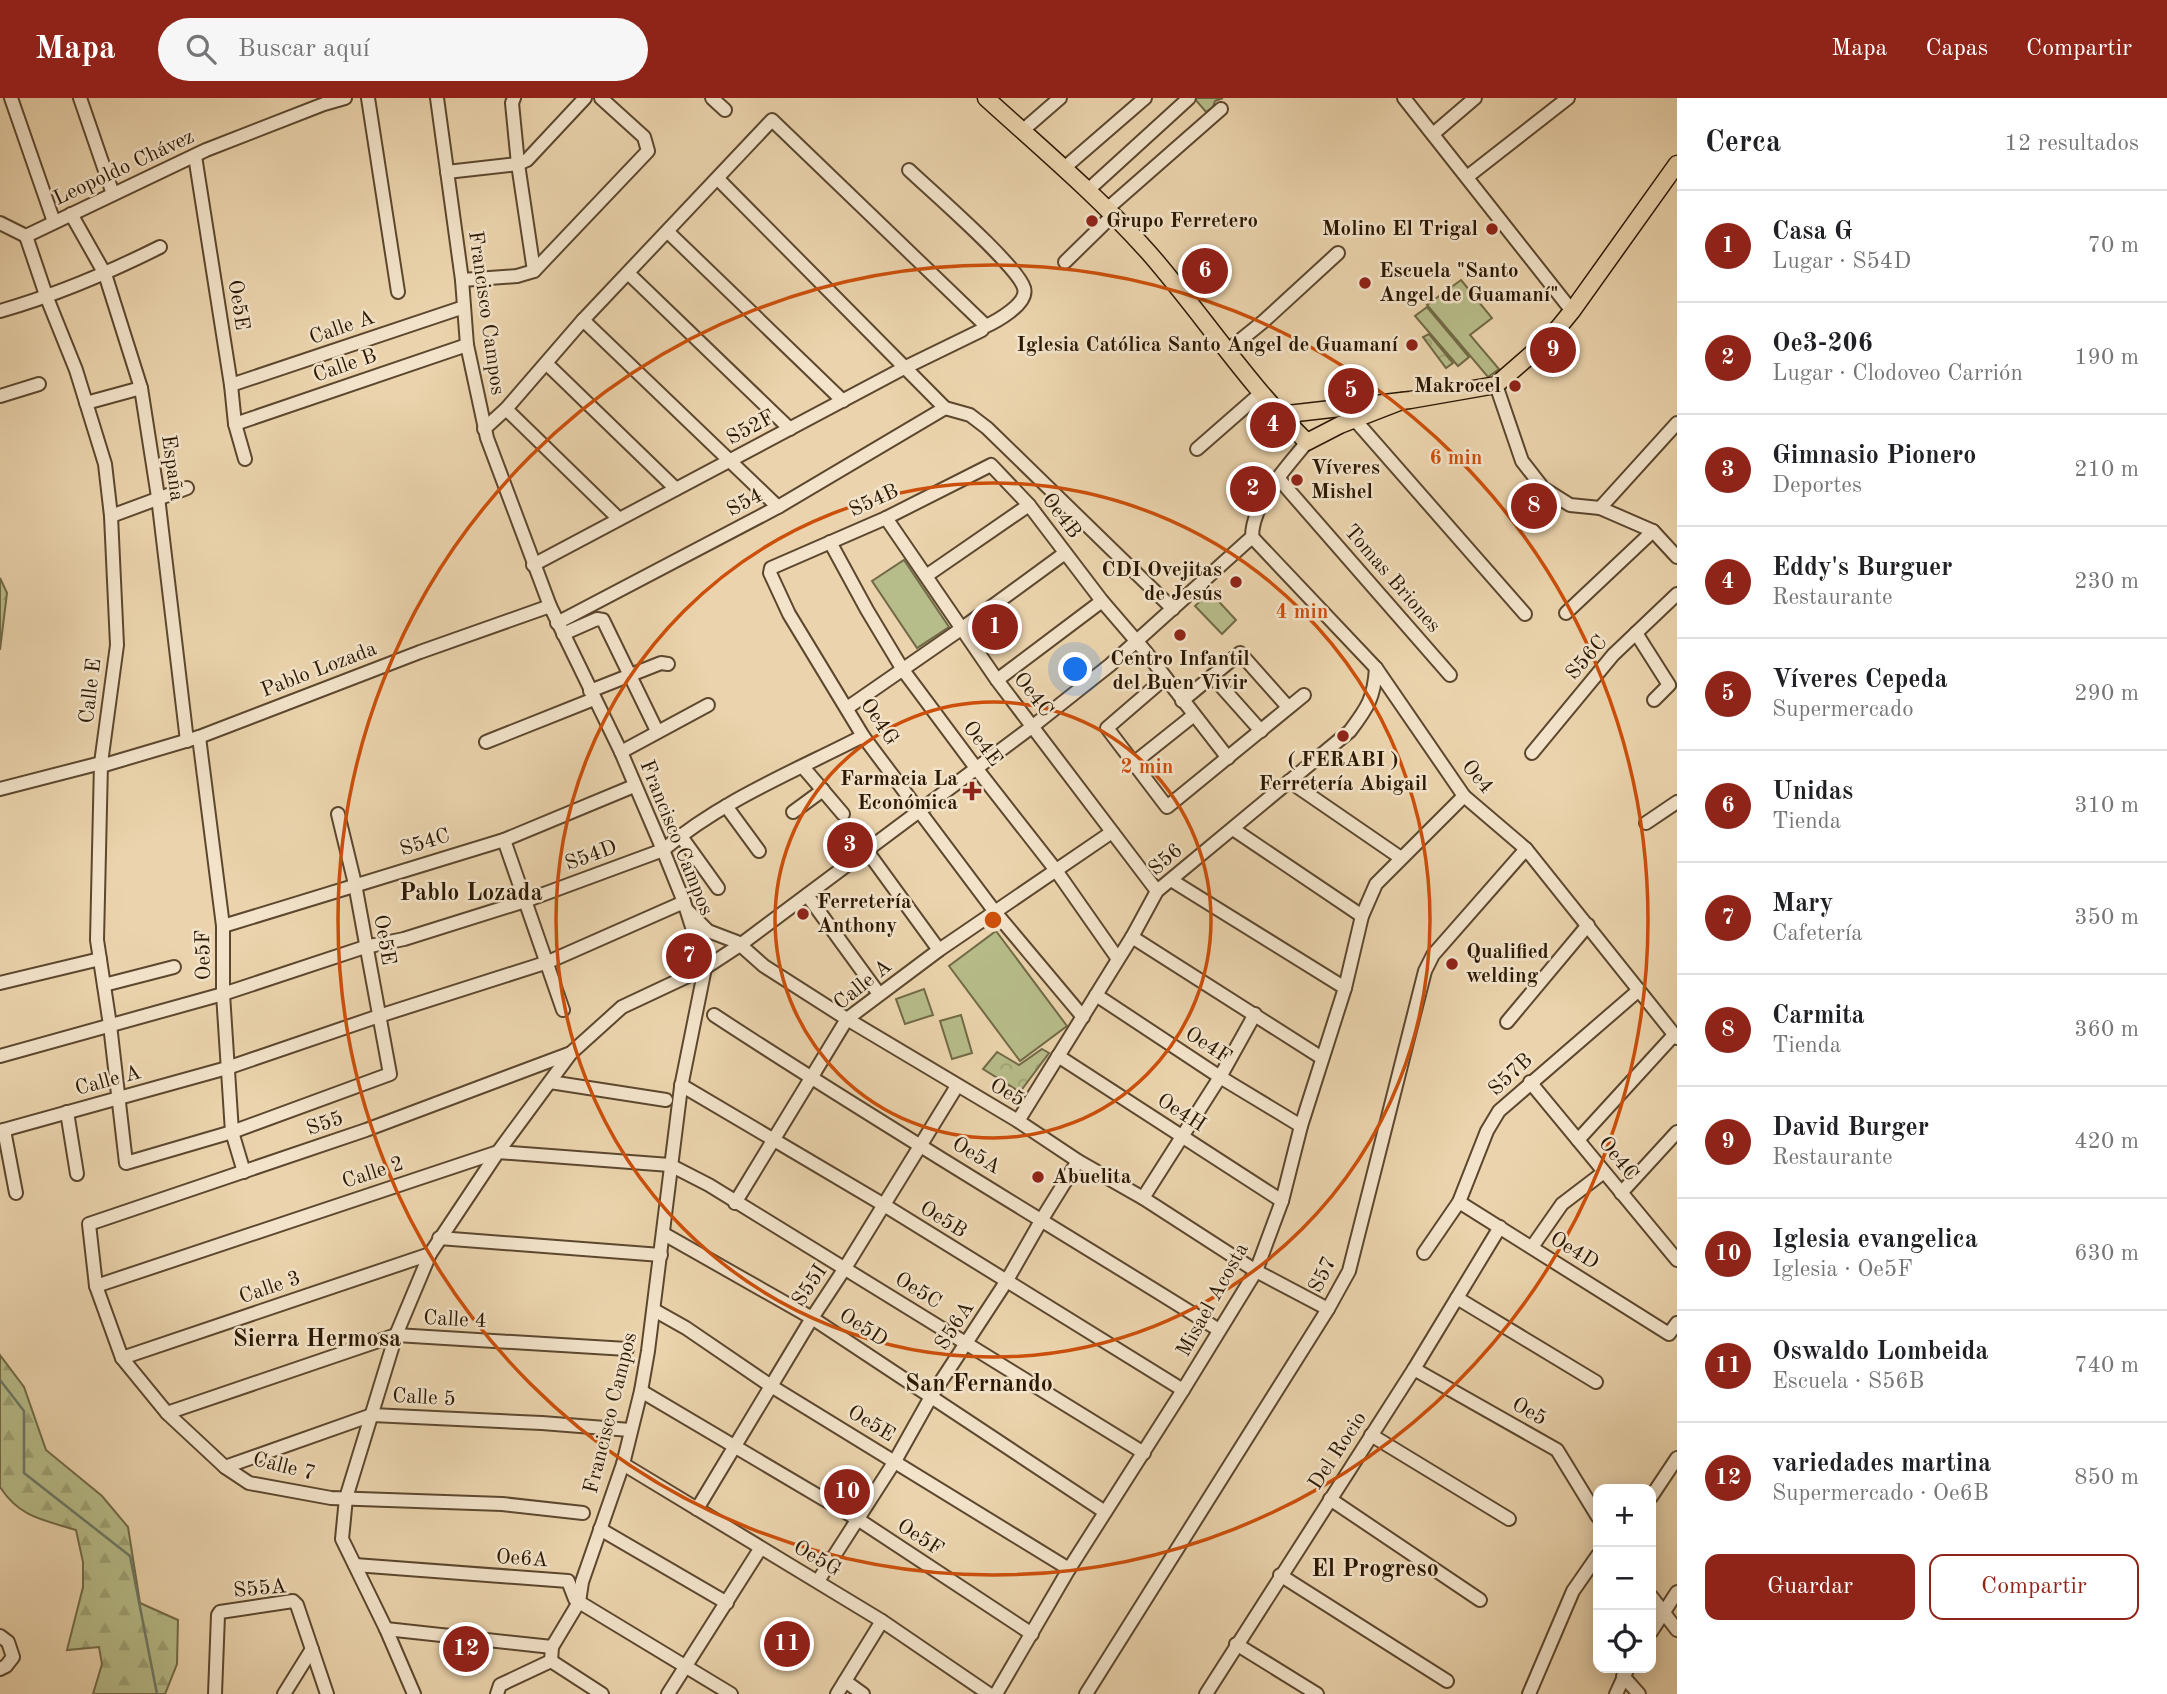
<!DOCTYPE html>
<html lang="es">
<meta charset="utf-8">
<style>
body{margin:0;font-family:"Old Standard TT",serif;background:#f6f6f6;color:#202124}
.controls{position:absolute;right:21px;bottom:21px;display:grid;overflow:hidden;border-radius:14px;box-shadow:0 4px 18px #0003}
.controls button{width:63px;height:63px;display:grid;place-items:center;padding:0;border:0;border-bottom:2px solid #e0e0e0;background:#fff;color:#202124;font:35px sans-serif}
.you{position:absolute;left:1076px;top:572px;width:24px;height:24px;margin:-18px;border:5px solid #fff;border-radius:50%;background:#1a73e8;box-shadow:0 0 0 10px #1a73e833}
.badge{display:grid;place-items:center;width:46px;height:46px;border-radius:50%;background:#8f2418;color:#fff;font-size:23px;font-weight:700}
.pin{position:absolute;translate:-50% -50%;border:4px solid #fff;box-shadow:0 2px 7px #0006}
.list{margin:0;padding:0;list-style:none}
h2{display:flex;justify-content:space-between;align-items:center;height:91px;margin:0;padding:0 28px;font-size:30px}
h2 small{font-size:23px;font-weight:400;color:#757577}
.list li{display:grid;grid-template-columns:46px 1fr auto;gap:21px;align-items:center;box-sizing:border-box;height:112px;padding:0 28px;border-top:2px solid #e0e0e0}
.list b{display:block;font-size:26px;white-space:nowrap}
.list p{margin:0;font-size:23px;white-space:nowrap;color:#757577}
.list em{font-size:23px;font-style:normal;color:#757577}
.actions{display:flex;gap:14px;padding:21px 28px}
.actions a{flex:1;padding:16px 0;border:2px solid #8f2418;border-radius:14px;text-align:center;font-size:24px;color:#8f2418}
.actions .main{background:#8f2418;color:#fff}
.icon{flex:none;width:38px;height:38px;fill:none;stroke:currentColor;stroke-width:2;stroke-linecap:round;stroke-linejoin:round}
.map{position:relative;flex:none;width:1677px;height:1596px;overflow:hidden}
header{display:flex;align-items:center;gap:42px;box-sizing:border-box;height:98px;padding:0 35px;background:#8f2418;color:#fff}
header strong{font-size:33px}
nav{display:flex;gap:38px;margin-inline-start:auto;font-size:24px}
.search{width:490px;height:63px;background:#f6f6f6;display:flex;align-items:center;gap:18px;box-sizing:border-box;padding:0 24px;border-radius:38px;color:#757577;font-size:26px}
main{display:flex}
aside{flex:1;background:#fff}
.map>svg:first-child{display:block}
</style>
<header>
<strong>Mapa</strong>
<div class="search"><svg class="icon" aria-label="search" viewBox="0 0 24 24"><circle cx="10" cy="10" r="6"/><path d="M15 15l6 6"/></svg>Buscar aquí</div>
<nav><a>Mapa</a><a>Capas</a><a>Compartir</a></nav>
</header>
<main>
<div class="map">
<svg width="1677" height="1596" viewBox="0 0 1677 1596">
<defs>
<pattern id="forest-firs" width="22" height="20" patternUnits="userSpaceOnUse" patternTransform="scale(1.75)"><rect width="22" height="20" fill="#b7bd8a"/><path d="M5 1l3.5 6h-7zM16 11l3.5 6h-7z" fill="#9ea275"/></pattern>
<pattern id="park-crowns" width="20" height="18" patternUnits="userSpaceOnUse" patternTransform="scale(1.75)"><rect width="20" height="18" fill="#b7bd8a"/><path d="M2 6a3 3 0 1 1 6 0M12 15a3 3 0 1 1 6 0" fill="none" stroke="#9ea275"/></pattern>
</defs>
<rect width="100%" height="100%" fill="#ebd4ad"/>
<filter id="stains"><feTurbulence type="fractalNoise" baseFrequency=".00286" numOctaves="4"/><feColorMatrix values="0 0 0 0 .2 0 0 0 0 .09 0 0 0 0 .02 0 0 0 .5 -.17"/></filter>
<radialGradient id="worn" r=".72"><stop offset=".6" stop-color="#630" stop-opacity="0"/><stop offset="1" stop-color="#630" stop-opacity=".3"/></radialGradient>
<g fill="#b7bd8a" stroke="#726a46" stroke-width="2">
<polygon points="1194,0 1223,0 1215,3 1213,9 1206,14"/>
<polygon points="1461,182 1492,220 1470,237 1499,271 1488,279 1427,207"/>
<polygon points="1427,209 1469,259 1458,268 1415,218"/>
<polygon points="904,462 949,529 917,550 872,483"/>
<polygon points="1210,494 1236,522 1222,536 1195,508"/>
<polygon points="996,833 1067,928 1020,963 949,868"/>
<polygon points="924,891 933,917 905,926 896,901"/>
<polygon points="961,917 972,955 952,961 940,923"/>
</g>
<g fill="url(#forest-firs)" stroke="#726a46" stroke-width="2">
<polygon points="0,480 7,495 0,552"/>
<path d="M0,1257L24,1289L46,1352L102,1398L128,1429L140,1505L178,1522L177,1566L165,1596H93L102,1566L99,1549L67,1552L83,1489V1464L76,1432C44,1422 20,1420 0,1389Z"/>
</g>
<g fill="url(#park-crowns)" stroke="#726a46" stroke-width="2">
<polygon points="1429,236 1453,265 1446,270 1423,239"/>
<polygon points="1042,951 1049,955 1020,994 983,971 997,954 1019,967"/>
</g>
<g fill="none" stroke-linecap="round" stroke-linejoin="round">
<polyline stroke="#6d7867" stroke-width="2.5" points="0,1282 24,1313 24,1375 130,1458 157,1596"/>
<defs>
<g id="minor">
<polyline points="11,0 54,124"/>
<polyline points="80,0 113,96"/>
<polyline points="368,0 398,194"/>
<polyline points="437,0 462,182 467,247 487,340 550,508 621,654 663,752 684,804 705,870 681,989 648,1253 641,1293 623,1366 582,1484 579,1504 552,1549 551,1563 500,1587 497,1596"/>
<polyline points="514,0 512,5 518,66 534,173"/>
<polyline points="712,0 725,12"/>
<polyline points="1404,0 1572,213"/>
<polyline points="1022,33 1060,0"/>
<polyline points="1433,36 1475,0"/>
<polyline points="195,58 231,287 235,326 245,361"/>
<polyline points="1063,71 1145,0"/>
<path d="M909,72C930,92 1018,168 1024,190C1029,206 995,224 984,229"/>
<polyline points="447,74 518,66 527,62 585,0"/>
<polyline points="1467,79 1568,0"/>
<polyline points="718,81 945,310 970,317 987,330 1173,511"/>
<polyline points="1087,93 1189,0"/>
<polyline points="1107,111 1221,11"/>
<polyline points="71,116 105,176 141,290 158,399 187,643"/>
<polyline points="0,125 26,138"/>
<polyline points="668,134 843,303"/>
<polyline points="26,138 47,200 76,272 105,366 111,418 117,547 101,665 97,842 110,927 126,1065 232,1034 390,976 355,786 338,716"/>
<polyline points="26,138 206,52 324,6 345,0"/>
<polyline points="1065,164 1113,117"/>
<polyline points="628,175 790,331"/>
<polyline points="462,182 517,178 534,173 648,53 644,39 601,0"/>
<path d="M0,213C56,197 108,175 160,149"/>
<polyline points="583,222 778,409"/>
<polyline points="1227,253 1264,223 1338,155"/>
<polyline points="547,266 676,391"/>
<polyline points="231,287 464,209"/>
<polyline points="1496,287 1522,363 1543,390 1570,407 1600,410 1653,433 1677,459"/>
<polyline points="0,298 39,286"/>
<polyline points="86,305 141,290"/>
<polyline points="506,311 619,421"/>
<polyline points="1355,322 1525,516"/>
<polyline points="235,326 467,247"/>
<polyline points="484,331 506,311 583,222 772,22 984,226 982,232 904,270 533,467"/>
<polyline points="1197,351 1261,295"/>
<polyline points="1278,380 1450,577"/>
<polyline points="1600,410 1677,325"/>
<polyline points="111,418 187,390"/>
<polyline points="886,420 997,582 1157,793"/>
<polyline points="1252,439 1376,570 1464,698 1526,751 1677,940"/>
<polyline points="830,444 867,512 903,572 976,670 1055,771 1118,861"/>
<polyline points="926,478 1029,407"/>
<polyline points="1566,515 1653,433"/>
<polyline points="557,525 778,409 945,310"/>
<polyline points="1636,535 1669,587 1654,602"/>
<polyline points="563,536 597,521 603,522 657,633"/>
<polyline points="1212,578 1261,633"/>
<polyline points="1165,580 1107,630 1167,709 1304,597"/>
<polyline points="997,582 1102,503"/>
<polyline points="590,593 661,565 668,566"/>
<polyline points="1182,603 1240,555 1288,609"/>
<polyline points="847,610 961,531 1065,455"/>
<polyline points="199,639 223,828 223,896 232,1034 244,1074"/>
<polyline points="486,644 594,601"/>
<polyline points="621,654 708,607"/>
<polyline points="1532,655 1613,557 1677,496"/>
<polyline points="1135,664 1194,617"/>
<polyline points="101,668 199,639 420,554 550,508"/>
<polyline points="803,669 843,716"/>
<polyline points="1289,683 1401,760"/>
<polyline points="0,691 101,665"/>
<polyline points="726,708 759,753"/>
<polyline points="793,714 823,692"/>
<polyline points="1646,725 1677,704"/>
<polyline points="1233,731 1362,818"/>
<polyline points="680,737 718,790"/>
<polyline points="504,742 563,912"/>
<polyline points="867,753 939,852"/>
<polyline points="1171,782 1345,890"/>
<polyline points="807,797 879,896"/>
<polyline points="688,813 708,833 737,844 764,868 847,921 1018,1023 1078,1063 1143,1100 1256,1173 1328,1211"/>
<polyline points="223,828 504,742 634,688"/>
<polyline points="1132,839 1322,960"/>
<polyline points="0,885 100,861"/>
<polyline points="104,887 174,869"/>
<polyline points="1096,897 1220,979 1301,1028"/>
<path d="M714,917C880,1026 1051,1127 1219,1232"/>
<polyline points="1083,919 995,814 863,638 789,516 770,475 771,470 886,420 991,367 1029,407 1102,503 1145,553 1228,660"/>
<polyline points="1507,924 1588,827"/>
<polyline points="571,955 366,1032 89,1126 96,1188 122,1260 167,1315 225,1369 249,1385 331,1400 502,1406 583,1415"/>
<path d="M0,958L223,896L365,849L404,841L525,803L663,752C722,702 795,673 863,638"/>
<polyline points="1058,958 1282,1103"/>
<polyline points="550,984 666,1002"/>
<polyline points="1530,984 1677,1162"/>
<polyline points="681,987 884,1107 1183,1292"/>
<polyline points="67,1014 77,1076"/>
<path d="M1018,1023L1132,839L1157,793L1350,633C1368,609 1374,600 1376,570"/>
<polyline points="4,1032 16,1095"/>
<polyline points="0,1033 227,970 379,918 548,864 684,804"/>
<polyline points="1578,1042 1674,937"/>
<polyline points="1621,1095 1677,1034"/>
<polyline points="1143,1100 1220,979 1255,916"/>
<polyline points="1459,1104 1669,1236 1677,1225"/>
<polyline points="735,1105 847,921 939,852 1112,734"/>
<polyline points="664,1136 812,1220 1105,1414"/>
<polyline points="439,1140 661,1157"/>
<polyline points="1532,1149 1562,1106 1604,1074"/>
<polyline points="1424,1155 1459,1104 1487,1033 1499,1013 1639,892"/>
<polyline points="96,1188 498,1054 670,1067 709,1087 1144,1355"/>
<polyline points="1457,1200 1596,1284"/>
<polyline points="654,1212 686,1230 771,1288 1069,1471"/>
<polyline points="122,1260 430,1156"/>
<polyline points="1414,1271 1557,1352 1598,1419"/>
<polyline points="641,1293 859,1422 1032,1536"/>
<polyline points="167,1315 396,1237 627,1251"/>
<polyline points="1371,1337 1509,1421"/>
<polyline points="623,1366 882,1523 989,1596"/>
<polyline points="225,1369 372,1317 542,1325 630,1332"/>
<polyline points="1651,1399 1677,1360"/>
<polyline points="1330,1401 1480,1502"/>
<polyline points="697,1411 812,1220 845,1170 957,988"/>
<polyline points="600,1431 727,1505"/>
<polyline points="355,1467 568,1483 575,1501 579,1504 731,1596"/>
<polyline points="1280,1477 1447,1583"/>
<polyline points="818,1483 895,1363 932,1297 1006,1184 1042,1121 1078,1063"/>
<polyline points="1651,1498 1677,1532"/>
<polyline points="386,1531 552,1549"/>
<polyline points="1651,1534 1677,1494"/>
<polyline points="0,1538 8,1544 13,1559 6,1568 0,1571"/>
<polyline points="1236,1546 1317,1596"/>
<polyline points="551,1563 602,1596"/>
<polyline points="1623,1578 1639,1596"/>
<polyline points="845,1583 863,1596"/>
<polyline points="215,1596 218,1517 220,1514 293,1503 297,1507 327,1596"/>
<polyline points="284,1596 312,1551"/>
<path d="M414,1596L386,1531L342,1441L346,1400L396,1237L430,1156L498,1054L571,955L622,909L705,870L740,847L1033,628L1110,567L1252,439C1252,405 1287,369 1307,344"/>
<polyline points="668,1596 760,1451"/>
<polyline points="837,1596 882,1523"/>
<polyline points="996,1596 1069,1471 1183,1292 1256,1173 1282,1103 1301,1028 1345,890 1362,818 1376,786 1464,698"/>
<polyline points="1086,1596 1328,1211 1349,1173 1425,873 1433,857 1526,751"/>
<polyline points="1206,1596 1414,1271 1500,1129"/>
<polyline points="1529,1596 1573,1493 1598,1457"/>
<polyline points="1616,1596 1628,1570"/>
</g>
<g id="major">
<path d="M986,0C1041,50 1099,99 1149,155C1203,217 1248,287 1307,344L1340,327L1402,303"/>
<polyline points="1279,317 1410,302 1496,287 1550,240 1572,213 1677,66"/>
</g>
</defs>
<use href="#minor" stroke="#5c472e" stroke-width="16"/>
<use href="#major" stroke="#2c1803" stroke-width="19"/>
<use href="#minor" stroke="#f2e3ca" stroke-width="12"/>
<use href="#major" stroke="#ebd4ad" stroke-width="16"/>
</g>
<g fill="none" stroke="#cc4f0b" stroke-width="3.5">
<circle cx="993" cy="822" r="218"/>
<circle cx="993" cy="822" r="437"/>
<circle cx="993" cy="822" r="655"/>
</g>
<g fill="#8f2418" stroke="#f2e3ca" stroke-width="2.5">
<circle cx="1092" cy="123" r="7"/>
<circle cx="1492" cy="131" r="7"/>
<circle cx="1365" cy="185" r="7"/>
<circle cx="1412" cy="247" r="7"/>
<circle cx="1515" cy="288" r="7"/>
<circle cx="1297" cy="382" r="7"/>
<circle cx="1236" cy="484" r="7"/>
<circle cx="1180" cy="537" r="7"/>
<circle cx="1343" cy="638" r="7"/>
<path d="M968.5 682.5h7v7h7v7h-7v7h-7v-7h-7v-7h7z"/>
<circle cx="803" cy="816" r="7"/>
<circle cx="1452" cy="866" r="7"/>
<circle cx="1038" cy="1079" r="7"/>
</g>
<g text-anchor="middle" dominant-baseline="central" stroke-width="5" stroke-linejoin="round" paint-order="stroke">
<g font-size="21" fill="#2c1803" stroke="#f2e3ca">
<text transform="translate(124 70) rotate(-25)">Leopoldo Chávez</text>
<text transform="translate(238 207) rotate(81)">Oe5E</text>
<text transform="translate(486 215) rotate(82)">Francisco Campos</text>
<text transform="translate(342 230) rotate(-19)">Calle A</text>
<text transform="translate(345 268) rotate(-19)">Calle B</text>
<text transform="translate(751 330) rotate(-28)">S52F</text>
<text transform="translate(172 370) rotate(82)">España</text>
<text transform="translate(874 403) rotate(-25)">S54B</text>
<text transform="translate(745 405) rotate(-28)">S54</text>
<text transform="translate(1061 418) rotate(53)">Oe4B</text>
<text transform="translate(1392 481) rotate(49)">Tomas Briones</text>
<text transform="translate(1587 560) rotate(-49)">S56C</text>
<text transform="translate(319 572) rotate(-21)">Pablo Lozada</text>
<text transform="translate(91 593) rotate(-83)">Calle E</text>
<text transform="translate(1033 597) rotate(52)">Oe4C</text>
<text transform="translate(879 624) rotate(56)">Oe4G</text>
<text transform="translate(982 646) rotate(53)">Oe4E</text>
<text transform="translate(1477 679) rotate(50)">Oe4</text>
<text transform="translate(676 740) rotate(68)">Francisco Campos</text>
<text transform="translate(425 745) rotate(-17)">S54C</text>
<text transform="translate(591 758) rotate(-20)">S54D</text>
<text transform="translate(1166 762) rotate(-41)">S56</text>
<text transform="translate(384 842) rotate(80)">Oe5E</text>
<text transform="translate(204 857) rotate(-91)">Oe5F</text>
<text transform="translate(863 887) rotate(-39)">Calle A</text>
<text transform="translate(1208 948) rotate(33)">Oe4F</text>
<text transform="translate(1511 977) rotate(-43)">S57B</text>
<text transform="translate(108 983) rotate(-15)">Calle A</text>
<text transform="translate(1007 995) rotate(30)">Oe5</text>
<text transform="translate(1181 1015) rotate(33)">Oe4H</text>
<text transform="translate(325 1026) rotate(-19)">S55</text>
<text transform="translate(976 1058) rotate(31)">Oe5A</text>
<text transform="translate(1618 1061) rotate(51)">Oe4C</text>
<text transform="translate(373 1075) rotate(-18)">Calle 2</text>
<text transform="translate(943 1122) rotate(32)">Oe5B</text>
<text transform="translate(1574 1153) rotate(32)">Oe4D</text>
<text transform="translate(1323 1177) rotate(-64)">S57</text>
<text transform="translate(810 1188) rotate(-56)">S55I</text>
<text transform="translate(270 1190) rotate(-19)">Calle 3</text>
<text transform="translate(918 1193) rotate(32)">Oe5C</text>
<text transform="translate(1213 1202) rotate(-61)">Misael Acosta</text>
<text transform="translate(455 1222) rotate(3)">Calle 4</text>
<text transform="translate(955 1228) rotate(-57)">S56A</text>
<text transform="translate(863 1230) rotate(33)">Oe5D</text>
<text transform="translate(424 1300) rotate(3)">Calle 5</text>
<text transform="translate(1529 1314) rotate(30)">Oe5</text>
<text transform="translate(611 1315) rotate(-76)">Francisco Campos</text>
<text transform="translate(871 1326) rotate(31)">Oe5E</text>
<text transform="translate(1338 1353) rotate(-57)">Del Rocio</text>
<text transform="translate(284 1369) rotate(14)">Calle 7</text>
<text transform="translate(920 1440) rotate(33)">Oe5F</text>
<text transform="translate(522 1461) rotate(4)">Oe6A</text>
<text transform="translate(817 1461) rotate(30)">Oe5G</text>
<text transform="translate(260 1491) rotate(-5)">S55A</text>
</g>
<g font-size="21" font-weight="bold" fill="#2c1803" stroke="#f2e3ca" text-anchor="start">
<text x="1106" y="123">Grupo Ferretero</text>
<text x="1478" y="131" text-anchor="end">Molino El Trigal</text>
<text x="1379" y="173">Escuela "Santo<tspan x="1379" dy="24">Angel de Guamaní"</tspan></text>
<text x="1398" y="247" text-anchor="end">Iglesia Católica Santo Angel de Guamaní</text>
<text x="1501" y="288" text-anchor="end">Makrocel</text>
<text x="1311" y="370">Víveres<tspan x="1311" dy="24">Mishel</tspan></text>
<text x="1222" y="472" text-anchor="end">CDI Ovejitas<tspan x="1222" dy="24">de Jesús</tspan></text>
<text x="1180" y="561" text-anchor="middle">Centro Infantil<tspan x="1180" dy="24">del Buen Vivir</tspan></text>
<text x="1343" y="662" text-anchor="middle">( FERABI )<tspan x="1343" dy="24">Ferretería Abigail</tspan></text>
<text x="958" y="681" text-anchor="end">Farmacia La<tspan x="958" dy="24">Económica</tspan></text>
<text x="817" y="804">Ferretería<tspan x="817" dy="24">Anthony</tspan></text>
<text x="1466" y="854">Qualified<tspan x="1466" dy="24">welding</tspan></text>
<text x="1052" y="1079">Abuelita</text>
</g>
<g font-size="24" font-weight="bold" fill="#2c1803" stroke="#f2e3ca">
<text x="471" y="796">Pablo Lozada</text>
<text x="317" y="1242">Sierra Hermosa</text>
<text x="979" y="1287">San Fernando</text>
<text x="1375" y="1472">El Progreso</text>
</g>
</g>
<circle cx="993" cy="822" r="10" fill="#cc4f0b" stroke="#f2e3ca" stroke-width="3.5"/>
<g font-size="21" text-anchor="middle" font-weight="bold" fill="#cc4f0b" stroke="#f2e3ca" stroke-width="5" stroke-linejoin="round" paint-order="stroke">
<text x="1456" y="366">6 min</text>
<text x="1302" y="520">4 min</text>
<text x="1147" y="675">2 min</text>
</g>
<rect width="100%" height="100%" filter="url(#stains)"/>
<rect width="100%" height="100%" fill="url(#worn)"/>
</svg>
<div class="controls">
<button>+</button>
<button>−</button>
<button><svg class="icon" aria-label="locate" viewBox="0 0 24 24"><circle cx="12" cy="12" r="6"/><path d="M12 2v4M12 18v4M2 12h4M18 12h4"/></svg></button>
</div>
<div class="you"></div>
<div class="pin badge" style="left:995px;top:529px">1</div>
<div class="pin badge" style="left:1253px;top:391px">2</div>
<div class="pin badge" style="left:850px;top:747px">3</div>
<div class="pin badge" style="left:1273px;top:327px">4</div>
<div class="pin badge" style="left:1351px;top:293px">5</div>
<div class="pin badge" style="left:1205px;top:173px">6</div>
<div class="pin badge" style="left:689px;top:858px">7</div>
<div class="pin badge" style="left:1534px;top:408px">8</div>
<div class="pin badge" style="left:1553px;top:252px">9</div>
<div class="pin badge" style="left:847px;top:1394px">10</div>
<div class="pin badge" style="left:787px;top:1546px">11</div>
<div class="pin badge" style="left:466px;top:1551px">12</div>
</div>
<aside>
<h2>Cerca<small>12 resultados</small></h2>
<ul class="list">
<li><span class="badge">1</span><div><b>Casa G</b><p>Lugar · S54D</p></div><em>70 m</em></li>
<li><span class="badge">2</span><div><b>Oe3-206</b><p>Lugar · Clodoveo Carrión</p></div><em>190 m</em></li>
<li><span class="badge">3</span><div><b>Gimnasio Pionero</b><p>Deportes</p></div><em>210 m</em></li>
<li><span class="badge">4</span><div><b>Eddy's Burguer</b><p>Restaurante</p></div><em>230 m</em></li>
<li><span class="badge">5</span><div><b>Víveres Cepeda</b><p>Supermercado</p></div><em>290 m</em></li>
<li><span class="badge">6</span><div><b>Unidas</b><p>Tienda</p></div><em>310 m</em></li>
<li><span class="badge">7</span><div><b>Mary</b><p>Cafetería</p></div><em>350 m</em></li>
<li><span class="badge">8</span><div><b>Carmita</b><p>Tienda</p></div><em>360 m</em></li>
<li><span class="badge">9</span><div><b>David Burger</b><p>Restaurante</p></div><em>420 m</em></li>
<li><span class="badge">10</span><div><b>Iglesia evangelica</b><p>Iglesia · Oe5F</p></div><em>630 m</em></li>
<li><span class="badge">11</span><div><b>Oswaldo Lombeida</b><p>Escuela · S56B</p></div><em>740 m</em></li>
<li><span class="badge">12</span><div><b>variedades martina</b><p>Supermercado · Oe6B</p></div><em>850 m</em></li>
</ul>
<div class="actions"><a class="main">Guardar</a><a>Compartir</a></div>
</aside>
</main>
